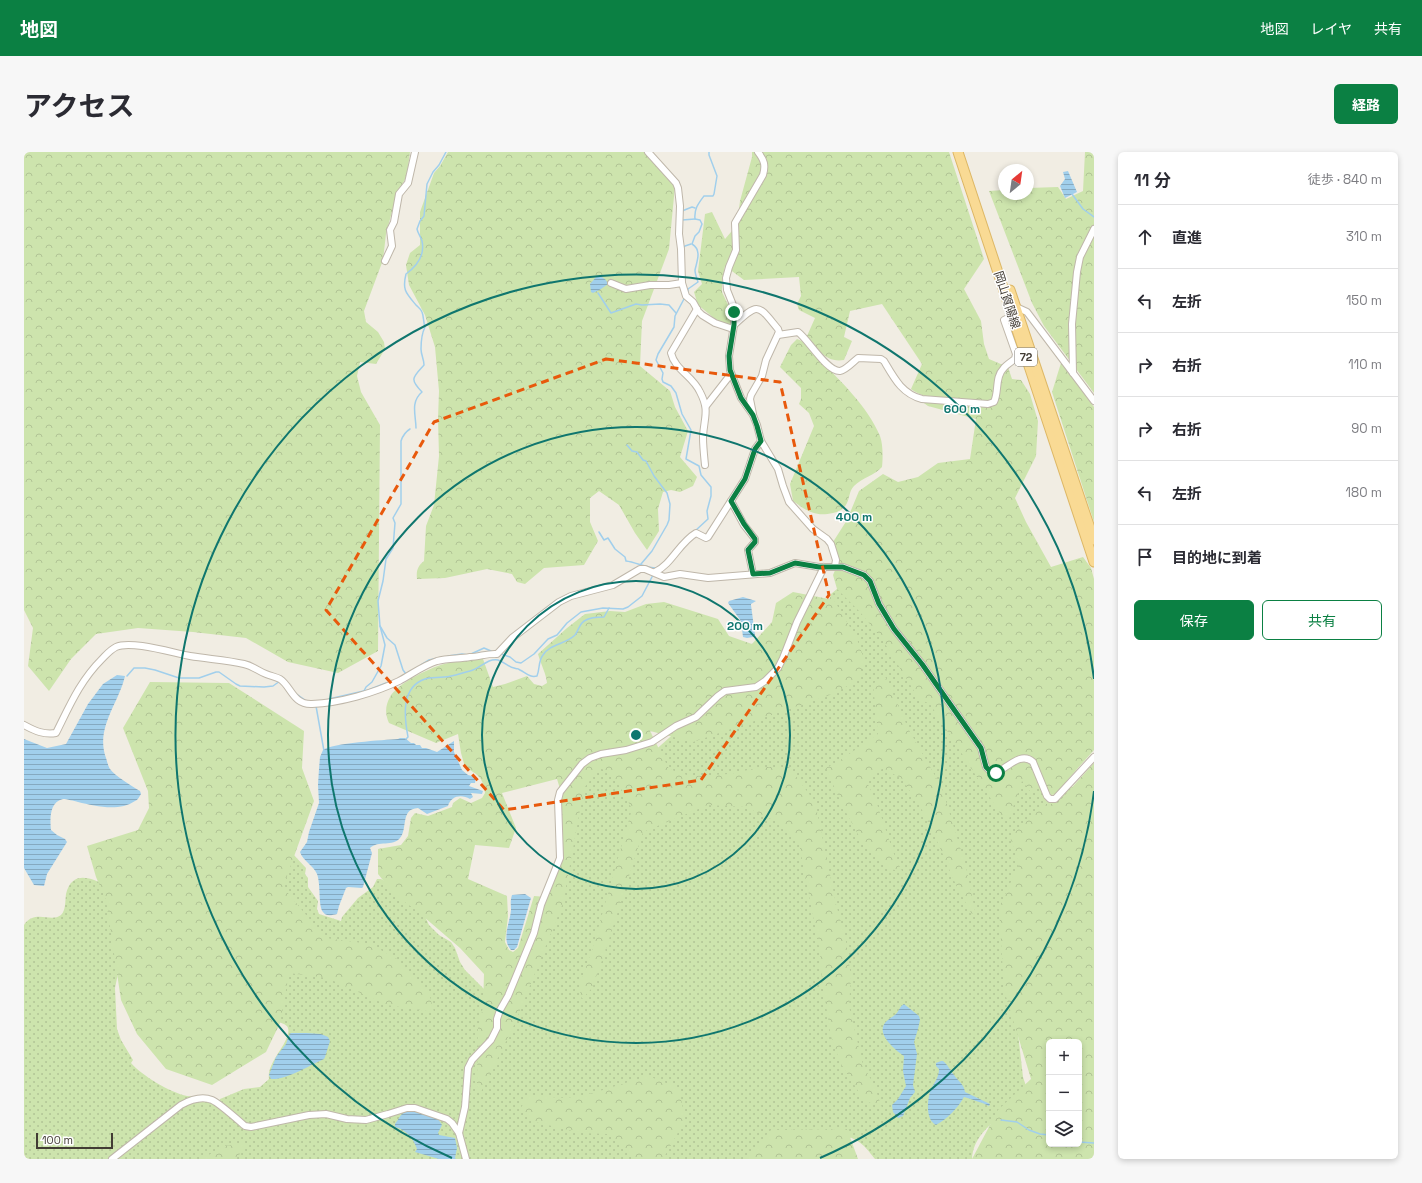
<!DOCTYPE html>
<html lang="ja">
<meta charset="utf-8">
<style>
body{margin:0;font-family:"Space Grotesk","Noto Sans JP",sans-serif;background:#f7f7f7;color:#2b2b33}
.controls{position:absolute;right:12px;bottom:12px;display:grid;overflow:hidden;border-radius:6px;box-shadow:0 2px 6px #0003}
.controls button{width:36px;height:36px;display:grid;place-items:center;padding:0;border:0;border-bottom:1px solid #e1e1e2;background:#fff;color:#2b2b33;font:20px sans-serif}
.compass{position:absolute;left:974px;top:12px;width:36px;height:36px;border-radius:50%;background:#fff;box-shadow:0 2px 6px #0003;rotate:29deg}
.scale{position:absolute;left:12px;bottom:10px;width:77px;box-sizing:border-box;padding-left:4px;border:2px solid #423c34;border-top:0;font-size:11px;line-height:14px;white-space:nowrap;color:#423c34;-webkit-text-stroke:3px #fff;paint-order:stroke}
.stop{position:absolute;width:12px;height:12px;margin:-9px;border:3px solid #0b8043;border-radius:50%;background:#fff}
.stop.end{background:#0b8043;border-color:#fff;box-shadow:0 1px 4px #0008}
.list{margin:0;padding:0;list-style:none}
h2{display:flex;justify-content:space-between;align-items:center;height:52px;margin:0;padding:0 16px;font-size:17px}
h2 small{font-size:13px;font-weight:400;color:#7c7c81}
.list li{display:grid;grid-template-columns:26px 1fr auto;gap:12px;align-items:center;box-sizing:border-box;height:64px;padding:0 16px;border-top:1px solid #e1e1e2}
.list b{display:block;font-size:15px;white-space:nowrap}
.list em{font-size:13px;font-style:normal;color:#7c7c81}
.actions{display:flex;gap:8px;padding:12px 16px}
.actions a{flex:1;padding:9px 0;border:1px solid #0b8043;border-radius:6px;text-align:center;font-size:14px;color:#0b8043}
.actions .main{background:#0b8043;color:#fff}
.icon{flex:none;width:22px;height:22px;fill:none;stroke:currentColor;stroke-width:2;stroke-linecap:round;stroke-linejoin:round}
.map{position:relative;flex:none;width:1070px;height:1007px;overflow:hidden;border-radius:6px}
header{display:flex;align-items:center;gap:24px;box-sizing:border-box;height:56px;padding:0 20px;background:#0b8043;color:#fff}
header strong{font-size:19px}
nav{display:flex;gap:22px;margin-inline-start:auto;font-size:14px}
.intro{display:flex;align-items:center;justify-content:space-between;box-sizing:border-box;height:96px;padding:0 24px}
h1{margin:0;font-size:28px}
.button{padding:10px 18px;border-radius:6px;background:#0b8043;color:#fff;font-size:14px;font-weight:700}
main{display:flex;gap:24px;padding:0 24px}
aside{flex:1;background:#fff;border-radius:6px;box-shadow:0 2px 6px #0003}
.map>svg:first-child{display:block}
</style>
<header>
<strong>地図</strong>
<nav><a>地図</a><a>レイヤ</a><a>共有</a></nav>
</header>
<div class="intro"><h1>アクセス</h1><a class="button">経路</a></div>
<main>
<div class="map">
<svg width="1070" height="1007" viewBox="0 0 1070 1007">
<defs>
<pattern id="grass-dots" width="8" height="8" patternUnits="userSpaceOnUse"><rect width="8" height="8" fill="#cde4ad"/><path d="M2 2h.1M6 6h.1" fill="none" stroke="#b1c495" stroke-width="1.8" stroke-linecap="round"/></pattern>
<pattern id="forest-crowns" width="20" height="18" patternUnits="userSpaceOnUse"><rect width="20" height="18" fill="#cde4ad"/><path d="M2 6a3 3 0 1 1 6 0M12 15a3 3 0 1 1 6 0" fill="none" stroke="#b1c495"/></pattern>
<pattern id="water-rules" width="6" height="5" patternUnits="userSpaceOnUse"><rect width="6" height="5" fill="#a1cfec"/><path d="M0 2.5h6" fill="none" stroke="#85a9c0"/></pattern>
</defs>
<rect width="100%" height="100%" fill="#f1ede3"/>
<path fill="url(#grass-dots)" d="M820,431L1009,617L1023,649C1034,654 1040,642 1047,634L1059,653L992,864L999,925L1004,940C996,947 987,955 978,962C964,975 949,986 948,1007H851C840,993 836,988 819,983L727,1007H0V773C11,757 27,771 37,763C42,758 41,749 42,742C47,720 64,724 79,732L97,807L91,836L93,877L97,888L109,908L107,911C117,923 147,941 163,944C176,946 182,940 195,950L196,947L220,937L236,935L245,927C242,910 268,889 264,876C263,872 255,870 251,870C237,866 222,866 208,865L269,702L282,716L281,722L284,726V735L294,749L293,757L295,762L317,769L318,765L334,746L349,735L353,727H357L366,732L398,758L405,773L415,783L427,790L431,796L436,810L441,818L464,841L512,791L559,618L628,601L654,578L802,459L807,442Z"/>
<g fill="url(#forest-crowns)" fill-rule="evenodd">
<polygon points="0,0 386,0 383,24 373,41 362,82 359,108 340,159 342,170 354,180 360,190 361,197 352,212 336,210 333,224 337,240 356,273 354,499 314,521 264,510 222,486 169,480 114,476 72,482 47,507 25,539 4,514 9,476 0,458"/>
<path d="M424,0H624L636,18L642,23L651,34L645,97L618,169L616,214L646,239L651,255L664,279L656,305L673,325L669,334L656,340L647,338L639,340L634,357L635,379L623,398L611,381L595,353L575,339L566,346V370L574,389L560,413L520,416L501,432L493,430L488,422L463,417L421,426L393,427C392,418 394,414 400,409L402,374L410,353L415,304L414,267L415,239L411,195L401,163L385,133L382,113L386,101L396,93V60L410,21L416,14Z"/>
<path d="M728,0H925L960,107L940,137L957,169L960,192L965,207L979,213C976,216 973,220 972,224C970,236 975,244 963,250C942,249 903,250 887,237L898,212L858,152L826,159L820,185L828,189L820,208C801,211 794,197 783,184L791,166L775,158L773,152L777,144L775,125L720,128L701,114L698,130V140L706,157V173L697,172L685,162L674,153L670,140L678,132L674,119L681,62L688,60L701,87L713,73L716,49L728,5Z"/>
<polygon points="1061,0 1070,0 1070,241 1020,174 1008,151 965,39 980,38 980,42 1004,42 1004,36 1034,35 1042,47 1059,39"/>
<path d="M773,187C782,190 786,197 793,205C816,229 843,253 856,284C859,292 859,306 858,315C851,323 838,326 830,334C825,339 826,345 823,351C820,357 815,360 809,361C791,365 783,359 769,349L766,332L790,274L785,261L775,252L777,247V236L756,215L767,193Z"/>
<polygon points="1037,211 1070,255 1070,370 1028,240"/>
<path d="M984,215L988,227L997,228L1006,242L1014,269L1012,304L991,346L1002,370L1027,415L1059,405L1067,416L1070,427V598C1057,613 1044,626 1033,642L1027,643L1015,622L1012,623L1011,639H1006L998,629L985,667L981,669L906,552L895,547L858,487L836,460L813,437L809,423L815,409L809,390L823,368L835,339L859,322L874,330L894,325L914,311L946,307L952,267L904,254L897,249L972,251L976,242L977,223Z"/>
<path d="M769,440L810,448L833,487L841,510L833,529L806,543L669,590L626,579L645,617L666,624L706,622L737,615H765L791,650L812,752L822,789L827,825L825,854L839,913L850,933L858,956L840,948L817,912L807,885L798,828L796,800L775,691L753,670L722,655L684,653L619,680L581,800L568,836L558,847L555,835L568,798L608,657C600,642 592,623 576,616L560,636L539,751L491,871L456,942L453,934L454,876L459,855L460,822L436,796L393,759L370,742L354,722V697L377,693L384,684L387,666L391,661L404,664L428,655L429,651L436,646L447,651L458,646L461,641C459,625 454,623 441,615L437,601L434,582L412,591L365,571C361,562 361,554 366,545C373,531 409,514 424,511C435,508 447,508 459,507L469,535L481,532L503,524L510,532L518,534L523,531C522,521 517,513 514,502L543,476L561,462L586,459L601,460L622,452L640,450L694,467L705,484L728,492L748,470L752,451ZM533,627L537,640V707L523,745L510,744L494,796L489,800L485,798L481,790L484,764L483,744L444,727L451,693L485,696L492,676L478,641Z"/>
<polygon points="860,522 885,578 918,636 942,715 951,759 949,764 932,733 910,682 897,656 878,627 859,616 843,630 853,652 871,705 878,719 864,717 841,695 818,653 802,616 818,607 854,582 849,532"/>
<polygon points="126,530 205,531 280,579 278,616 290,649 259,735 301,786 346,792 373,807 405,841 410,860 363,853 303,826 265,821 256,871 242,900 188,933 142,917 113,882 97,848 82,748 72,725 63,694 114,678 125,656 124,639 99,576"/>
<path d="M1070,611V1007H948L974,958L1007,927L980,838L975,756L995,712L986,685L1020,652H1033ZM1025,890H1055V992H1025Z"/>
<polygon points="624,924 655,936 661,968 639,1007 610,1007 584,982 557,981 507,969 496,958 503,944 543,946 569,941"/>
<polygon points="823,977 834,1007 720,1007 747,978"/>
<polygon points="220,992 216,1002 210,1007 178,1007 200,994"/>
</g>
<g fill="url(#water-rules)">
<polygon points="1044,19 1053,40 1041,46 1036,34 1041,27 1039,20"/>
<path d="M573,124C578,124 582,127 584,132L577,137L569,141L567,140L566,132Z"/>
<polygon points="719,445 732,449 727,452 727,453 731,483 729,485 723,486 719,485 717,469 704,451 705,449"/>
<path d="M93,523L101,524C95,551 71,576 82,606C83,609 84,614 86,617C91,624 108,634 116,639L117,642C115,645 114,648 111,649C95,660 71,654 54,650C50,649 43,647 39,647C25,650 26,668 27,678L33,683L41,687L43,690L23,722L20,734L10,733L0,716V587L23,596L42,592L64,552L79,532Z"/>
<path d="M376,586H381L387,591H390L392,593H396L398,596H402L413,600L430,589V600L438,618L444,623L452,625L451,631H447L445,634L459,639L458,642L447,641L449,645L446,647C437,642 427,644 424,654L403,662L394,656C376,657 384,677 376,686C369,695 354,688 346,696L348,701L339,735L338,736L324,735L322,736L315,754L313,762C308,763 302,765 299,760C294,754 297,732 293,722C289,713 279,709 276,700L283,690L285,680L295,651L294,633L295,617L296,605L299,598C308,591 360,588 374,587Z"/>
<path d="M501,742L507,746L493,795L490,798H487C477,787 486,771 487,758C487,753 486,749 488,743Z"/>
<path d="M880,852L895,864L896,868L894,877L890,890L893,902L889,933L891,940L886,946L879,964L874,966L869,960L868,953L874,947L882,934L879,919L880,904C872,899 856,885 859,875C861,868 868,866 872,862C875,859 876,854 880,852Z"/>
<path d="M267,881H282L297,882L304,885L306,889L301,905L300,907C286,913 263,928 247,927L245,923L252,905L262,892L265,883Z"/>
<path d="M917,909H919C924,913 926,918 930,923C934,929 940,932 941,940L966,952L965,954C957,950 949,948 940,945C934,956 923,967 912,973C902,968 903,950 906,940C909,931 915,927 915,917L912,914V911Z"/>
<path d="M381,960H391L414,967L418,973L414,981L415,983L431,986L433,996L431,1006L432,1007H415L391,1000L393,997C389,986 383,978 371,975V972L377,963Z"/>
</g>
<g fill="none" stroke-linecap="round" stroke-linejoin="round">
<g stroke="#a1cfec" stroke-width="1.5">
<polyline points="1048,42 1059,57 1070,65"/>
<polyline points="658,59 668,55 671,56"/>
<polyline points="658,68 671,67"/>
<polyline points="659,96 661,94 667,92"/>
<path d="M664,140V137L674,130C673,127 671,122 671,118C673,109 678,98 668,92L671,84L675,80L678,72L676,68L671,67C670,57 674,52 680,44H689L690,42L693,24L685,3V0"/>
<polyline points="574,141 587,161 612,152 618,153 636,152 645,153 652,161"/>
<polyline points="661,145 651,164 650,175 634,202 632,208 639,221 638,227 639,230 647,234 652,241 658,262 667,278 662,307 675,314 677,323 687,335 687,344 683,359 684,367 671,379"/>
<path d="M392,276C392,264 386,250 398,240C385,227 389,225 400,213C400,207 397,203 397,197C397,190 398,181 401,175C399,169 400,165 398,160C397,157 394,155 392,153C382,141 378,138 382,122C393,114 401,103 398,89C397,85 394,82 393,77L396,69L400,64L403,32L409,20L415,13L422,0"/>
<polyline points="603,293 608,299 613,300 619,308 622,309 630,324 643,341 646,352 645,368 643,373 628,399 617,412"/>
<path d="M575,380L580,388L584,386L591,397L601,405L602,409C611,410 626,417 633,416"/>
<polyline points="660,388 666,382"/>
<polyline points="447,502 460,496 467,499"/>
<polyline points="477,502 486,505 492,510 497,511 510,502 524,487 533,483 543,471 557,460 579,456 599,457 604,455 618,444 629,423"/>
<polyline points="424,504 438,502 444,503"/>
<polyline points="397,513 405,508 414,506"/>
<path d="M382,522L379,518L371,493L363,486L356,474L354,449L359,429L362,407L369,396L371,371L369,366L377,352V289C379,283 381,280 386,277"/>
<polyline points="103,524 110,516 121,516 131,518 155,526 175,526 192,520 195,520 212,532 216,534 240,535 249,534 256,529"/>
<polyline points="340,539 342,535 348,530 357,514 361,493 356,474"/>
<polyline points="271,541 281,548"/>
<polyline points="305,547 344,538 362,531"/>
<polyline points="292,554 300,599"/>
<path d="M382,587L384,585C380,564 377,535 401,527C407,525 414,526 420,525C429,525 437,521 446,519C456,517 463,506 474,508C480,510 485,515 490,516C496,518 491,515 496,518C502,521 506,526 513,524C516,517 514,509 519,503C526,492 542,492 551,483C555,478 555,471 562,468C567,465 574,465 580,465L585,456"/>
<polyline points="977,968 993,970 1005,978 1016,982 1025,983"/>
<polyline points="1055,990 1070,991"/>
</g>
<defs>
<g id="minor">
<polyline points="624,0 652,31 654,36 656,54 655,82 657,97 658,131"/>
<path d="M734,0C740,8 742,13 739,23L711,71L712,98L705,115L702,126L703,138L709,153L710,160V173L705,204L706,218L717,246L729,263L733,273L737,289L754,317L759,334L765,350L789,377L803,387L807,392L812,408L811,414"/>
<polyline points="361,109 368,94 366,78 370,70 375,42 384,31 391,0"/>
<polyline points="587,131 602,137 626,133 645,133 658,131 662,144 669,150 674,159 678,163 691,171 709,177"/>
<polyline points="992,155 1003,160 1070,249"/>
<path d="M673,157L647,201C651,218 669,224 676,240C686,259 680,265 679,285C679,294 680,303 681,313"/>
<path d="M710,173C735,149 734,153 754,177L755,180L742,208L738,224L727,243L726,247L729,262"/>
<path d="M754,183L774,180C784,187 803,220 816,219C822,218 829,210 834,206L857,207L860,209C870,226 878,242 898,247L964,252L970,250C975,240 971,225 979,217C982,213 987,210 991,207L992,202L980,168L988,164"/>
<polyline points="1049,221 1048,172 1053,120 1056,105 1070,77"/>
<polyline points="682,254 707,222"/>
<polyline points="707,349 720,373 731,387 731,390 724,398 729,422"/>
<path d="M631,420C648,412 655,391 672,381L682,386L684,385L721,327L731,297L737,289"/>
<path d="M0,573C11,579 20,583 32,581C46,553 56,529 78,507C82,503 86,498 92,495C107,488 149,501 166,504C184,507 203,508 220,512C229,514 234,519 242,522C247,524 252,525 256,527C267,534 269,553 288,552C316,551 350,541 375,529C388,522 400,513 413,509C424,506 435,507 446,505C455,505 464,501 473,502L488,486L535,450L547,444L589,433L616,417H621L640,425L656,422L684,426L746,421L771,411L795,415H819L840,423L846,429L855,452L870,477L898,512L957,596L962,615L967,620L972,621C983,616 997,599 1009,610L1023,644L1026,647H1031L1070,605"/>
<polyline points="435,981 441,955 444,916 448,908 467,888 473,876 473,867 476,858 484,844 510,781 517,753 536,706 534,648 536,640 558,612 566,606 577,602 602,598 628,590 652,574 672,565 694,544 701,539 732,535 741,529 754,516 759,506 773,470 800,415"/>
<path d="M88,1007L157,953C166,948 178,944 188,948C195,951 214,968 221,974L227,975L285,963L302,962L323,967L342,968L364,962L383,956H391L423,967L428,971L435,981L442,1007"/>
</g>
<g id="primary">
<polyline points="934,0 1070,410"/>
<polyline points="986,138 1070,388"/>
</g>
</defs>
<use href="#minor" stroke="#bfb7aa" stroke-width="8"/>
<use href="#primary" stroke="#ddb765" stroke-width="11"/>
<use href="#minor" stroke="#fff" stroke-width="6"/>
<use href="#primary" stroke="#f9da94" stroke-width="9"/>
</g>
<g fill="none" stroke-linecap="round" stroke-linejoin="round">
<polyline stroke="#0b8043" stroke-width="5" points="710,160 710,173 705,204 706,218 717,246 729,263 733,274 737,289 731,297 721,327 707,349 720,372 731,387 731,390 724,398 729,422 746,421 771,411 795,415 819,415 840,423 846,429 855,452 870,477 898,512 957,596 962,615 967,620 972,621"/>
</g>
<path fill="none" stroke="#e8590c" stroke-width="3" stroke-dasharray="8 5" stroke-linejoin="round" d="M582,207L756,230L805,443L677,628L480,658L302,458L410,270Z"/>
<g fill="none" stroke="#0f766e" stroke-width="2">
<circle cx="612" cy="583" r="154"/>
<circle cx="612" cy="583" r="308"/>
<path d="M1070 639A461 461 0 0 1 796 1006M428 1006A461 461 0 1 1 1070 527"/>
</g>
<g text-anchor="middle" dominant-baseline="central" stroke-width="3" stroke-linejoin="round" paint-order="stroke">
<rect fill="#fff" stroke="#7b7671" stroke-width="1" x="991" y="196" width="22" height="18" rx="3"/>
<g font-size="11" font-weight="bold" fill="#423c34">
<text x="1002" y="205">72</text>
</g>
<g font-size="12" fill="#423c34" stroke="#fff">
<text transform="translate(983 148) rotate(72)">岡山賀陽線</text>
</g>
</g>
<circle cx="612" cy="583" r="6" fill="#0f766e" stroke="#fff" stroke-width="2"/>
<g font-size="12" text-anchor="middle" font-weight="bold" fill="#0f766e" stroke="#fff" stroke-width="3" stroke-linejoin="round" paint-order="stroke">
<text x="938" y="261">600 m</text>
<text x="830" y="369">400 m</text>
<text x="721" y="478">200 m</text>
</g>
</svg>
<div class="controls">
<button>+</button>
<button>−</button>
<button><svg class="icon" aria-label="layers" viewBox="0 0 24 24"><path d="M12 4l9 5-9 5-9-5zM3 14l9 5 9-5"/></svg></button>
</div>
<svg class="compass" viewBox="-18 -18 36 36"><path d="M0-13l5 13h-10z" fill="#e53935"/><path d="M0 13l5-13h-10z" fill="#7c7c81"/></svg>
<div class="scale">100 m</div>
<div class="stop" style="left:972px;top:621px"></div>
<div class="stop end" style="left:710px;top:160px"></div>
</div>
<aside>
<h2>11 分<small>徒歩 · 840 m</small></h2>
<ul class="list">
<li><svg class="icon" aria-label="ahead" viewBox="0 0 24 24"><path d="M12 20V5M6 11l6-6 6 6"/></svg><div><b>直進</b></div><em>310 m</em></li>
<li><svg class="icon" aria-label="left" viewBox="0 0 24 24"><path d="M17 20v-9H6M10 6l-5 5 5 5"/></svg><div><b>左折</b></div><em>150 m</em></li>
<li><svg class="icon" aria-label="right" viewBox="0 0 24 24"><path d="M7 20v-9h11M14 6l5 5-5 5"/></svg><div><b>右折</b></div><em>110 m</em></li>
<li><svg class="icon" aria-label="right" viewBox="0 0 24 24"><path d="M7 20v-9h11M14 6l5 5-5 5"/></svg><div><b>右折</b></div><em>90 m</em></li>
<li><svg class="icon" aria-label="left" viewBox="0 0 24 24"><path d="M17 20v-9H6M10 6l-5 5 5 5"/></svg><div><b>左折</b></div><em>180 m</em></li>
<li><svg class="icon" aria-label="arrive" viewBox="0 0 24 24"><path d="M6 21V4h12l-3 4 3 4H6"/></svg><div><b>目的地に到着</b></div></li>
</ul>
<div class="actions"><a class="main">保存</a><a>共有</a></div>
</aside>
</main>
